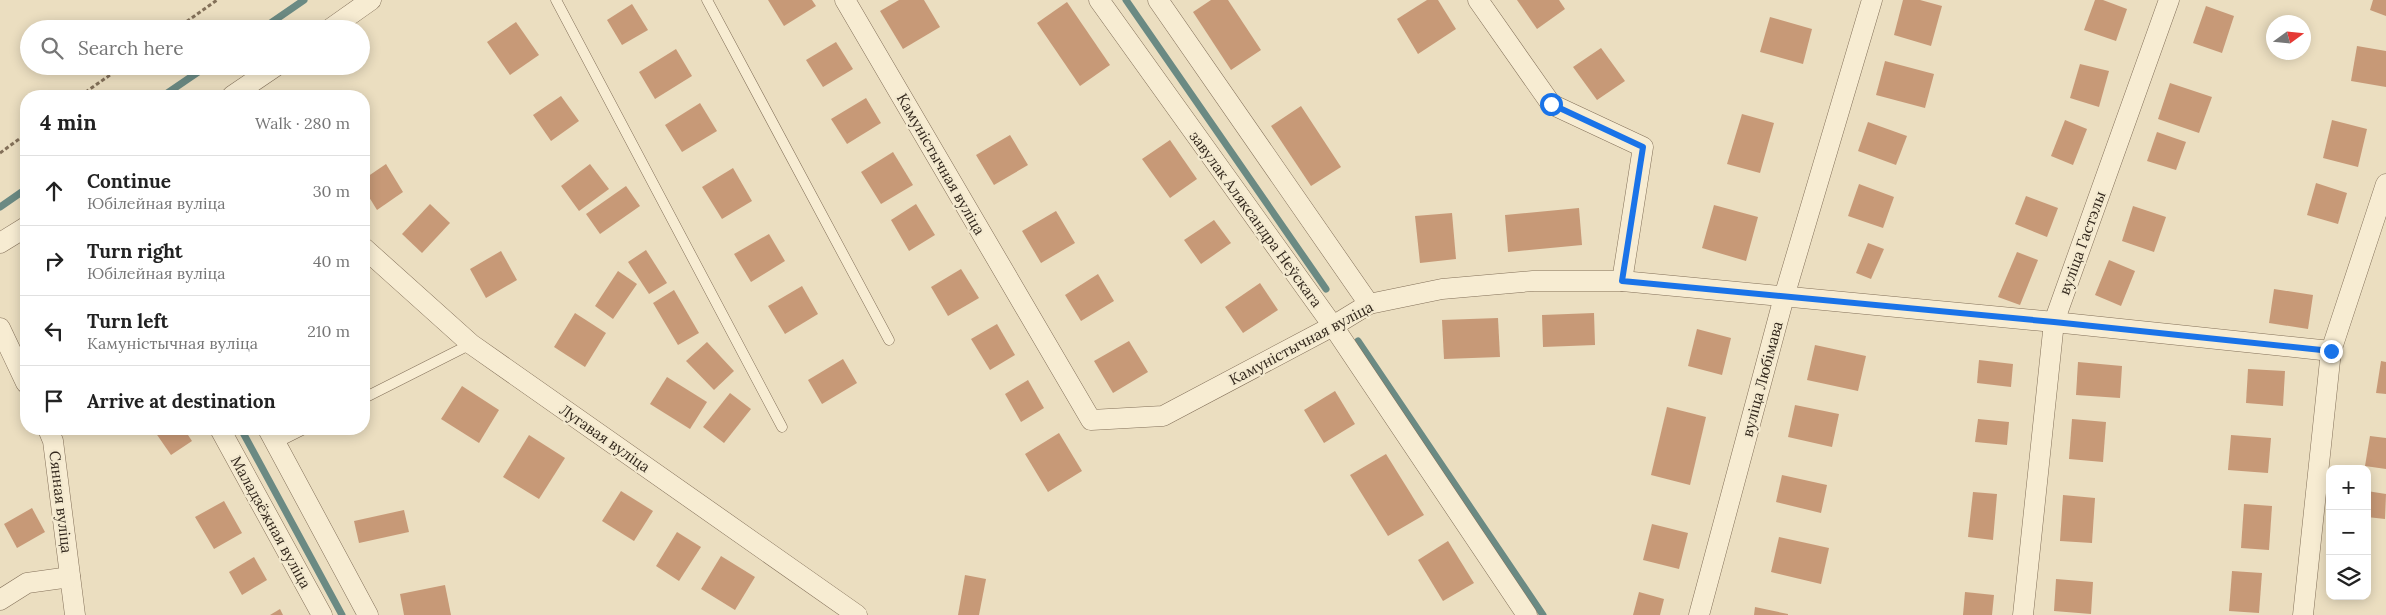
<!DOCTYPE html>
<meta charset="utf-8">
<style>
body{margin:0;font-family:Lora,serif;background:#f2f2f2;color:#222}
.controls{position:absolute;right:15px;bottom:15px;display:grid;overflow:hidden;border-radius:10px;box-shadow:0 2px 12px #0003}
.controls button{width:45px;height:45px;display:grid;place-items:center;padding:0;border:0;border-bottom:1px solid #e0e0e0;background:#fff;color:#222;font:25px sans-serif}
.compass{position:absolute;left:2266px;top:15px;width:45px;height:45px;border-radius:50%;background:#fff;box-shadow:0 2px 12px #0003;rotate:75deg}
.stop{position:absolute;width:15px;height:15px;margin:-11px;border:4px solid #1a73e8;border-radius:50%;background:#fff}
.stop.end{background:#1a73e8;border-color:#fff;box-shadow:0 1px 5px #0008}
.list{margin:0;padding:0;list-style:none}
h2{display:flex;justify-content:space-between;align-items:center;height:65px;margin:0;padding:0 20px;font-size:21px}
h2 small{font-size:16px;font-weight:400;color:#767676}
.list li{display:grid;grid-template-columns:32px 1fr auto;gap:15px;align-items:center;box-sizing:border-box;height:70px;padding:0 20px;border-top:1px solid #e0e0e0}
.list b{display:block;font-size:19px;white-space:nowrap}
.list p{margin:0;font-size:16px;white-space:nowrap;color:#767676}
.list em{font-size:16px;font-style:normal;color:#767676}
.icon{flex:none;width:28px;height:28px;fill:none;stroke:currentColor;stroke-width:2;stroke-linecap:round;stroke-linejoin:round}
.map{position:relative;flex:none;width:2386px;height:615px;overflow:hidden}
.search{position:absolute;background:#fff;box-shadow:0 2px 12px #0003;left:20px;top:20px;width:350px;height:55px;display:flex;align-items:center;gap:12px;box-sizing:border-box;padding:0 18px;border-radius:28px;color:#767676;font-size:19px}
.panel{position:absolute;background:#fff;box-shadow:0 2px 12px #0003;left:20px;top:90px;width:350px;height:345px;border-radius:20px}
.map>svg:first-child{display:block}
</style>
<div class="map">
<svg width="2386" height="615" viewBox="0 0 2386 615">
<rect width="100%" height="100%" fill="#ebdec0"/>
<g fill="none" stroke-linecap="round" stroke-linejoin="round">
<g stroke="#6b8a83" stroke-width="7">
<polyline points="1126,0 1326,289"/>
<polyline points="262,29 304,0"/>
<polyline points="163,96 207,66"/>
<polyline points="0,207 26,189"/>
<polyline points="1358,341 1543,615"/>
<polyline points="241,429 342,615"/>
</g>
</g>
<g fill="#c79977">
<polygon points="768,0 812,0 816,6 784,26"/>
<polygon points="899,0 924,0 940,27 903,49 880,11"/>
<polygon points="1211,0 1228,0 1261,50 1231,70 1193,12"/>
<polygon points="1427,0 1438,0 1456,29 1418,54 1397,19"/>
<polygon points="1517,0 1559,0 1565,9 1537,29"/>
<polygon points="1903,0 1920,0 1942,6 1931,46 1894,35"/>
<polygon points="2095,0 2103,0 2127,9 2116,41 2084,30"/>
<polygon points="2373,0 2386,0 2386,16 2370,10"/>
<polygon points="1067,2 1110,65 1080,86 1037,23"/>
<polygon points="632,4 648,30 622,45 607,20"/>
<polygon points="2206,6 2234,16 2222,53 2193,43"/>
<polygon points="1770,17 1812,29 1803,64 1760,52"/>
<polygon points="516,22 539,55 510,75 487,42"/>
<polygon points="836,42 853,69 823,87 806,60"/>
<polygon points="2357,46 2386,51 2386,87 2351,81"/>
<polygon points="1601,48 1625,81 1597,100 1573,67"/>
<polygon points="676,49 692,76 655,99 639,72"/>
<polygon points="1885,61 1934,74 1925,108 1876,95"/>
<polygon points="2080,64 2109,71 2099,107 2070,98"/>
<polygon points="2170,83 2212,97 2199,133 2158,119"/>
<polygon points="561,96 579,121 551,141 533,115"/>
<polygon points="866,98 881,123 847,144 831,119"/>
<polygon points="700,103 717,131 682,152 665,125"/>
<polygon points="1301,106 1341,167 1311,186 1271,126"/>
<polygon points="1742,114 1774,123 1760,173 1727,164"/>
<polygon points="2065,120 2087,129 2073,165 2051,156"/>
<polygon points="2332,120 2367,129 2358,167 2323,158"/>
<polygon points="1868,122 1907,136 1896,165 1858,151"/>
<polygon points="2157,132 2186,142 2176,170 2147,161"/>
<polygon points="1010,135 1028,165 994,185 976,155"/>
<polygon points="1170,140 1197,179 1170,198 1142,159"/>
<polygon points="893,152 913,185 881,204 861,172"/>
<polygon points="386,164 403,192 377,210 364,189 364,179"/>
<polygon points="590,164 609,189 579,211 561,186"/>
<polygon points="733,168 752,201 722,219 702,187"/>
<polygon points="2316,183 2347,193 2338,224 2307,215"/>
<polygon points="1859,184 1894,197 1883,228 1848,216"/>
<polygon points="626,186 640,206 600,234 586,214"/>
<polygon points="2026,196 2058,208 2047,237 2015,224"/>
<polygon points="430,204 450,223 422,253 402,234"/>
<polygon points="916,204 935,235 909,251 891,220"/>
<polygon points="1714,205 1758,217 1746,261 1702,248"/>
<polygon points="2133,206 2166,217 2154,252 2122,241"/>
<polygon points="1579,208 1582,245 1508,252 1505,215"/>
<polygon points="1056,211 1075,243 1041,263 1022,231"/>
<polygon points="1452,213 1456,259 1420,263 1415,216"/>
<polygon points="1214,220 1231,243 1201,264 1184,240"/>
<polygon points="769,234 785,261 751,282 734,254"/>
<polygon points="1868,243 1884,249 1871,279 1856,273"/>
<polygon points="646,250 667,283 649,294 628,262"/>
<polygon points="501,251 517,280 486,298 470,269"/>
<polygon points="2017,252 2038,260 2020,305 1998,297"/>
<polygon points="2109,260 2135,271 2121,306 2095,295"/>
<polygon points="961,269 979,298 948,316 931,287"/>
<polygon points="618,271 637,284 613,319 595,306"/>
<polygon points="1098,274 1114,301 1081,321 1065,295"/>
<polygon points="1260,283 1278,310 1243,333 1225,307"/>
<polygon points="802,286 818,314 785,334 768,306"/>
<polygon points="2274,289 2313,295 2308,329 2269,323"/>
<polygon points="674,290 699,333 678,345 653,303"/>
<polygon points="575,313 606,333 585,367 554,347"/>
<polygon points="1594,313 1595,345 1543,347 1542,315"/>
<polygon points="1498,318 1500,357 1444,359 1442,320"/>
<polygon points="997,324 1015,355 990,370 971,339"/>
<polygon points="1697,329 1731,338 1722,375 1688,366"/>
<polygon points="1129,341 1148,372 1113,393 1094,361"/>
<polygon points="707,342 734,371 714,390 686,361"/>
<polygon points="1815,345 1866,356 1858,391 1807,380"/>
<polygon points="843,359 857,383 822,404 808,380"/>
<polygon points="1979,360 2013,364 2011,387 1977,383"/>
<polygon points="2381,361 2386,362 2386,394 2376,393"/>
<polygon points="2078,362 2122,366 2120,398 2076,395"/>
<polygon points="2248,369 2285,371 2283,406 2246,403"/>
<polygon points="667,377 707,402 690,429 650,404"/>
<polygon points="1028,380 1044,408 1021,422 1005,394"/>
<polygon points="462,386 499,410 479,443 441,419"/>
<polygon points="1335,391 1355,424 1324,443 1304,410"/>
<polygon points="730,393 751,409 724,443 703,427"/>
<polygon points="1795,405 1839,414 1832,447 1788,437"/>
<polygon points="1667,407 1706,417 1690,485 1651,475"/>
<polygon points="1978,419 2009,422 2007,445 1975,442"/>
<polygon points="2072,419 2106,422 2103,462 2069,459"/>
<polygon points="153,429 184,429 192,441 171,455"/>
<polygon points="1059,433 1082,471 1048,492 1025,454"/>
<polygon points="529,435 565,458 539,499 503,477"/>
<polygon points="2231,435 2271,438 2268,473 2228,470"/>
<polygon points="2370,436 2386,438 2386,469 2365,466"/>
<polygon points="1386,454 1424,515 1388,536 1350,475"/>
<polygon points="1782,475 1827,485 1821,513 1776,502"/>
<polygon points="621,491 653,511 634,541 602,521"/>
<polygon points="2367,491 2386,494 2385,519 2367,517"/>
<polygon points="1973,492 1997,494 1993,540 1968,537"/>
<polygon points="2063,495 2095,498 2092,543 2060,541"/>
<polygon points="224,501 242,533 214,549 195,517"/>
<polygon points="2244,504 2272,506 2269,550 2241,548"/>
<polygon points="32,508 45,532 17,548 4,524"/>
<polygon points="404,510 409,532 359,543 354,521"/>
<polygon points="1652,524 1688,533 1679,569 1643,560"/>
<polygon points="677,532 701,547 679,581 656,566"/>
<polygon points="1779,537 1829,548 1821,584 1771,572"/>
<polygon points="1448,541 1474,583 1443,601 1418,560"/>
<polygon points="721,556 755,577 735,610 701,589"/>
<polygon points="254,557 267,580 242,595 229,572"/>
<polygon points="2232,571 2262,573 2259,613 2229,611"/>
<polygon points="965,575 986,579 979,615 958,615"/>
<polygon points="2056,579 2093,582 2091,614 2054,611"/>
<polygon points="445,585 451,615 404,615 400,594"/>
<polygon points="1639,592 1664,599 1660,615 1633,615"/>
<polygon points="1965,592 1994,595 1992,615 1963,615"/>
<polygon points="1755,607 1788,614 1788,615 1754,615"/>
<polygon points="280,609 283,615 270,615"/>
</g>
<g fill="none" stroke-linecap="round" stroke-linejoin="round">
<defs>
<g id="service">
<polyline points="556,0 782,427"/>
<polyline points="707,0 889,340"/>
<polyline points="364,398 471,344"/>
<polyline points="276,443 304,429"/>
</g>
<g id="minor">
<polyline points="845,0 1091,420 1163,416 1333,326 1369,304 1442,289 1533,281 1622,281 2054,322 2331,351"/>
<polyline points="1099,0 1333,326 1527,615"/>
<polyline points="1158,0 1369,304"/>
<polyline points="1478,0 1551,104 1643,147 1622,281"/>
<polyline points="330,29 371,0"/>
<polyline points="232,96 276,66"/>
<polyline points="0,243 26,227"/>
<polyline points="364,248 471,344 857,615"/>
<polyline points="0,328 26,383"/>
<polyline points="48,429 53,441 75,615"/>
<polyline points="220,429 322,615"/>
<polyline points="268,429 368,615"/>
<polyline points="0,600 27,583 70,577"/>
<polyline points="1699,615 1784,297 1872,0"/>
<polyline points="2023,615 2054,322 2169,0"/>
<polyline points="2303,615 2331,351 2386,184"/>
</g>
</defs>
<use href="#service" stroke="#837059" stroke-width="11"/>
<use href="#minor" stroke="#837059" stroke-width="21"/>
<g stroke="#837059" stroke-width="3" stroke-dasharray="4 2.5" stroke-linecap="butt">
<polyline points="176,29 217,0"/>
<polyline points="80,96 123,66"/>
<polyline points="0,153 26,134"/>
</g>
<use href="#service" stroke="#f7ecd2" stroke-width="10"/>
<use href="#minor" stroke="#f7ecd2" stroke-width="20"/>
</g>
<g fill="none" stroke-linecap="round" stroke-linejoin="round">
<polyline stroke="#1a73e8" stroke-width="6" points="1551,104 1643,147 1622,281 2054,322 2331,351"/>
</g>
<g text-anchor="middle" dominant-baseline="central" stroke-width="4.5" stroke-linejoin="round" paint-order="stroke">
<g font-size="15" fill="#33281d" stroke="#f3e9cf">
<text transform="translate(941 164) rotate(60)">Камуністычная вуліца</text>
<text transform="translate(1256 219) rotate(54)">завулак Аляксандра Неўскага</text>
<text transform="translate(2082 243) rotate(-70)">вуліца Гастэлы</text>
<text transform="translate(1301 343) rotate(-28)">Камуністычная вуліца</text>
<text transform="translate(1762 379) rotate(-75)">вуліца Любімава</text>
<text transform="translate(605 438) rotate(35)">Лугавая вуліца</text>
<text transform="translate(61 502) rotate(83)">Сянная вуліца</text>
<text transform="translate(271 522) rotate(61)">Маладзёжная вуліца</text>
</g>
</g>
</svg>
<div class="controls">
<button>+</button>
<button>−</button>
<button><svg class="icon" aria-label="layers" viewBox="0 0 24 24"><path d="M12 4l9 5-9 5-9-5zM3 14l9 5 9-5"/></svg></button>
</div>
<svg class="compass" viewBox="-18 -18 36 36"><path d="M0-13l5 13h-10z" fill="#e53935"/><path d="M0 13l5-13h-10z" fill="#767676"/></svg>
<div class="stop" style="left:1551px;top:104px"></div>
<div class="stop end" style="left:2331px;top:351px"></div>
<div class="search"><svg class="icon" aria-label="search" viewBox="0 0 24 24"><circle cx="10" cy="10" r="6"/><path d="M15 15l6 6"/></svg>Search here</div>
<section class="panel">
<h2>4 min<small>Walk · 280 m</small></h2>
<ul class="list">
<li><svg class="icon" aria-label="ahead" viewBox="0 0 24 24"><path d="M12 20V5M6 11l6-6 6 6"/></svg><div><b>Continue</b><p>Юбілейная вуліца</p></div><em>30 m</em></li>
<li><svg class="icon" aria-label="right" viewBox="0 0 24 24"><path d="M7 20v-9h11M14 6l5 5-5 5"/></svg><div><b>Turn right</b><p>Юбілейная вуліца</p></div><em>40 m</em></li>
<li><svg class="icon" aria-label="left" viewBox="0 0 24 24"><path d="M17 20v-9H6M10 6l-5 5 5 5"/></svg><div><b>Turn left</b><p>Камуністычная вуліца</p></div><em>210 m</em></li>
<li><svg class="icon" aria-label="arrive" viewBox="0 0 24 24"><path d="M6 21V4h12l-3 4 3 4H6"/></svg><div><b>Arrive at destination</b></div></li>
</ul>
</section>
</div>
